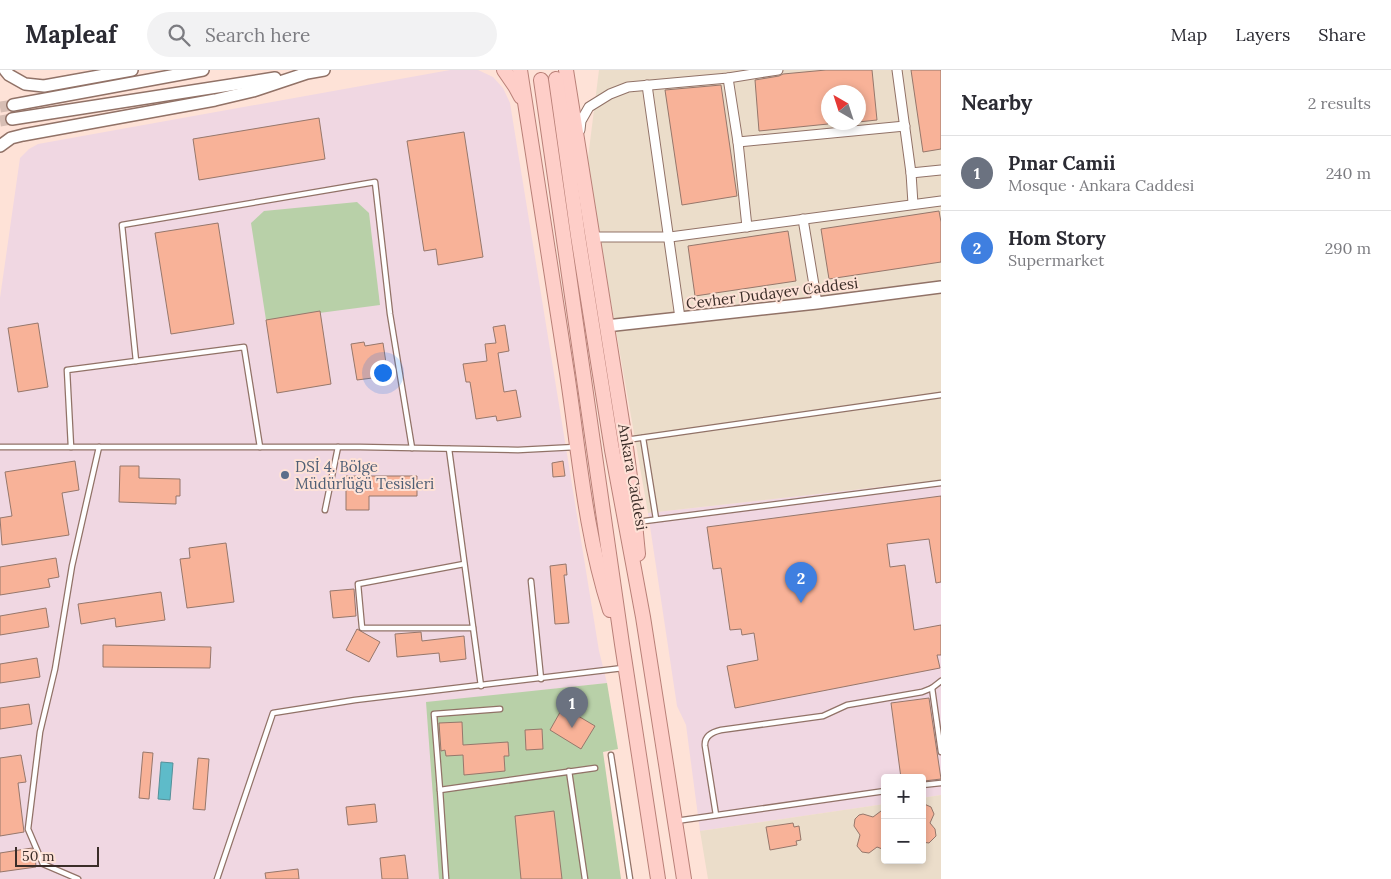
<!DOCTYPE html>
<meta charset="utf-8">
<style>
body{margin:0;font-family:Lora,serif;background:#f2f2f3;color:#2b2b33}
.controls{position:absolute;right:15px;bottom:15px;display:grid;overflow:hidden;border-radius:5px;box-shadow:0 2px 8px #0003}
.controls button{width:45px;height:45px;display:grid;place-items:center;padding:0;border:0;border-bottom:1px solid #e1e1e2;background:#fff;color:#2b2b33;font:25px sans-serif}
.compass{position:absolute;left:821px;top:15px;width:45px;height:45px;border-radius:50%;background:#fff;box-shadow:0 2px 8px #0003;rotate:321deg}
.scale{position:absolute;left:15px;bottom:12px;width:84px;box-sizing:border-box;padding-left:5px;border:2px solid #3b2d28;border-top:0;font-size:14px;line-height:18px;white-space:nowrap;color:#3b2d28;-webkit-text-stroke:4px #fee2d7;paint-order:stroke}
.you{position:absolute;left:382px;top:302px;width:18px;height:18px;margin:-12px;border:4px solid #fff;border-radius:50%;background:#1a73e8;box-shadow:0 0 0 8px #1a73e833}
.badge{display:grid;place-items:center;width:32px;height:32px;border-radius:50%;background:#605f2c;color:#fff;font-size:16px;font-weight:700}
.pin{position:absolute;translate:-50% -41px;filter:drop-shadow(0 1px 2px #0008)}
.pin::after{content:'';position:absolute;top:26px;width:18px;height:15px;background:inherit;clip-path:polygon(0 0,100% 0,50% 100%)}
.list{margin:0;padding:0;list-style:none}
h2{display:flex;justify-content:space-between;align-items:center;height:65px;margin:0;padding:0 20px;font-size:21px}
h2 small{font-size:16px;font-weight:400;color:#7c7c81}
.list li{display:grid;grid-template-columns:32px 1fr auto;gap:15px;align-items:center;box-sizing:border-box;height:75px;padding:0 20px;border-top:1px solid #e1e1e2}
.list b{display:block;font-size:19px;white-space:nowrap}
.list p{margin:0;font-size:16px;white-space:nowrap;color:#7c7c81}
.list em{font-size:16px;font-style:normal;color:#7c7c81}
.icon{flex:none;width:28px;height:28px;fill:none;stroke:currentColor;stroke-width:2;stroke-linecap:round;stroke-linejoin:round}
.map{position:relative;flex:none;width:941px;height:809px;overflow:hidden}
header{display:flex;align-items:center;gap:30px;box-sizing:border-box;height:70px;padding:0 25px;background:#fff;border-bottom:1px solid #e1e1e2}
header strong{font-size:24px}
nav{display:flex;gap:28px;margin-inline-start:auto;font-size:18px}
.search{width:350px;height:45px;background:#f2f2f3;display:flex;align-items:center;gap:12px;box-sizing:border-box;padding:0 18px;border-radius:28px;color:#7c7c81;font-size:19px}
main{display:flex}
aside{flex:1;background:#fff}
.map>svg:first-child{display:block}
</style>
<header>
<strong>Mapleaf</strong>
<div class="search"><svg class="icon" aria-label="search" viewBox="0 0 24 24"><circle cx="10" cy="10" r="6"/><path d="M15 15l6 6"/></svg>Search here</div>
<nav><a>Map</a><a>Layers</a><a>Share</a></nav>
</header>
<main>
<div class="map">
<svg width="941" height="809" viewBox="0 0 941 809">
<rect width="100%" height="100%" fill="#fee2d7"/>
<g fill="#f0d7e2">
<polygon points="450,0 478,0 493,7 503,18 510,33 599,581 607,613 510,624 621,809 0,809 0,228 20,88 29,79 38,74"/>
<polygon points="941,410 941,725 922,728 922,708 885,708 885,734 700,761 686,655 677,636 648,443"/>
</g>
<g fill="#ebddca" fill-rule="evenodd">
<path d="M599,0H941V410L648,443L587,96ZM828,22H858V52H828Z"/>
<polygon points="941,725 941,809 708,809 700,761 885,734 885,790 922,790 922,728"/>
</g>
<g fill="#b8d0a8">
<polygon points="357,132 369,143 380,235 266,250 251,153 264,141"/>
<polygon points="607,613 618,679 603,682 621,809 439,809 426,632"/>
</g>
<polygon fill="#5ebbc9" stroke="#549099" points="161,692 173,693 170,730 158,729"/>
<g fill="#f8b298" stroke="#96776b">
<polygon points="826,0 872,0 877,50 858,52 858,22 828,22 828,54 759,61 755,10 779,6 783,4"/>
<polygon points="911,0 941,0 941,79 923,82"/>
<polygon points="721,15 737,126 682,135 665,20"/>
<polygon points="319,48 325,89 199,110 193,69"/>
<polygon points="464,62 483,187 438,195 436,179 424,181 407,71"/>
<polygon points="939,141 941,152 941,192 829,209 821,159"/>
<polygon points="218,153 234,254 171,264 155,163"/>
<polygon points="788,161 796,211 695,226 688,176"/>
<polygon points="320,241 331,314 277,323 266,250"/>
<polygon points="38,253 48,317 18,322 8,258"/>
<polygon points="505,255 509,281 498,283 504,322 516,320 521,347 497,351 496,346 476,349 470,312 466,312 463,294 487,291 485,274 496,273 493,257"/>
<polygon points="364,272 365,276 383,273 388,306 357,310 351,274"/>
<polygon points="75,391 79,420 62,423 69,465 2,475 0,448 12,446 5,402"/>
<polygon points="563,391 565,406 553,407 552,393"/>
<polygon points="120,396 139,396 139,408 180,409 180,426 176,426 176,434 119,432"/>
<polygon points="346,406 417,406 417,426 369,426 369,440 346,440"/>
<polygon points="941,426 941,512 936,513 929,469 887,474 890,497 905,495 914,560 941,555 941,585 937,585 940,598 735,638 727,596 758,590 754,563 742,565 741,559 730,560 721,498 713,499 707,457"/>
<polygon points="226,473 234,532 187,538 180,489 190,488 189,478"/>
<polygon points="56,488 59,507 48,509 50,517 0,525 0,497"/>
<polygon points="566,494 567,505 564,505 569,553 555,554 550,496"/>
<polygon points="354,519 356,546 333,548 330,521"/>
<polygon points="161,522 165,550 116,557 115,548 81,554 78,534"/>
<polygon points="46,538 49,557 0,565 0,546"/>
<polygon points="357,559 380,572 369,592 346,580"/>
<polygon points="421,562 422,571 464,566 466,589 440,592 439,583 397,587 395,564"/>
<polygon points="103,575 211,577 210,598 103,597"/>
<polygon points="37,588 40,607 0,613 0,594"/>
<polygon points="929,628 941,709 924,711 924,708 901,708 891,633"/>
<polygon points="29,634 32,654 0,659 0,638"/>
<polygon points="563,637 595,656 581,679 550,660"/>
<polygon points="462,652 463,675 508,672 509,686 504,686 505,701 464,705 463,685 446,686 445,680 441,681 439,653"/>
<polygon points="542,659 543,679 526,680 525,660"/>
<polygon points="143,682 153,683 149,729 139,728"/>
<polygon points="21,685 26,712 18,713 24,762 0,766 0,688"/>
<polygon points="198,688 209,689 205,740 193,739"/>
<polygon points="922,733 931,737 934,744 930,753 935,759 936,766 929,773 922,772"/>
<polygon points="375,734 377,752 348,755 346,737"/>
<polygon points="885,738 885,780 877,777 869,783 862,782 857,776 860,765 854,756 855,749 859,745 863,744 873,747"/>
<polygon points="554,741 562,809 521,809 515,746"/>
<polygon points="793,753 794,757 799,756 801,770 796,771 797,775 770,780 766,757"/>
<polygon points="32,778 35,785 36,797 0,802 0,783"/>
<polygon points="405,785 408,809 382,809 380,788"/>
<polygon points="298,799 299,809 266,809 265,803"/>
</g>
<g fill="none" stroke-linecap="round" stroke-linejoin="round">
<g stroke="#d7beb4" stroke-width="11" stroke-dasharray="11 5.5" stroke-linecap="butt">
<polyline points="0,37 13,35"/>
<polyline points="0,51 12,49"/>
</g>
<defs>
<g id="service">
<polyline points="136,291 244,277 260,377"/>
<polyline points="643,368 656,449"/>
<polyline points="626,370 941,325"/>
<polyline points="0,377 360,377 518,380 576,377"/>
<polyline points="71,377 67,300 136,291 122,155 375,112 390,244 412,378"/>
<polyline points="449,379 481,616"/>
<polyline points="325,440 338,377"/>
<polyline points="637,452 941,413"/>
<polyline points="464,494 358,514 362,558 473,558"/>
<polyline points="531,511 541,609"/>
<polyline points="932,618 941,682"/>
<polyline points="500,639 434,644 440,720 595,698"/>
<polyline points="611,685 630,809"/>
<polyline points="569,701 585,809"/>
<polyline points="922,715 941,713"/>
<polyline points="440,720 446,809"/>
<path d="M716,745L705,676C704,666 712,662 721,660L823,646L847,635L922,622L932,618L941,611"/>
<polyline points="676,751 885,721"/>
<polyline points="78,809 43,794 28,759 40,662 55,599 72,496 99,377"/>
<polyline points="217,809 273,643 355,630 623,598"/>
</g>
<g id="minor">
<polyline points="897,0 911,103 913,134"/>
<polyline points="728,8 738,72 747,157"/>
<polyline points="647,15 680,248"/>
<polyline points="580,60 581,51 589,37 610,24 628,17 728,8 778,0"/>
<polyline points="738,72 905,56"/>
<polyline points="911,103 941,100"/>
<polyline points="803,149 817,233"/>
<polyline points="592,167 670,167 941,131"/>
</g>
<g id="tertiary">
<polyline points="5,0 9,5 25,14 44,16 132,0"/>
<polyline points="13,35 203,0"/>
<polyline points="12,49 275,8"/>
<polyline points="0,76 11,68 23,65 215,30 253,21 307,3 324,0"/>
<polyline points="606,256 817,233 941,217"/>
</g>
<g id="primary">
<polyline points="504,0 515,16 521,27"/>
<path d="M520,0C535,101 552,202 567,303C579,382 585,463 610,540"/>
<polyline points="566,0 625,370 632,422 638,484"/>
<polyline points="556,9 578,166 612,380 643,547 684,809"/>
<polyline points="541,10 622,574 658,809"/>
</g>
</defs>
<use href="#service" stroke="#917267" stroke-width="7"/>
<use href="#minor" stroke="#917267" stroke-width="11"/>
<use href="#tertiary" stroke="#917267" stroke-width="14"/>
<use href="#primary" stroke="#b98078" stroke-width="16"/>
<use href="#service" stroke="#fff" stroke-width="4.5"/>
<use href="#minor" stroke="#fff" stroke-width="9"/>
<use href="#tertiary" stroke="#fff" stroke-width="11"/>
<use href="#primary" stroke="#fecec8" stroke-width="14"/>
</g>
<circle fill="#5c6f8a" stroke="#fee2d7" stroke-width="2" cx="285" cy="405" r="5"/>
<g text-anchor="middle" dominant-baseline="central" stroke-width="4" stroke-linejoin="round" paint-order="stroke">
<g font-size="15" fill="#3b2d28" stroke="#fee2d7">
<text transform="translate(772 223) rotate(-7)">Cevher Dudayev Caddesi</text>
<text transform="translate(633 407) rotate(80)">Ankara Caddesi</text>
</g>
<g font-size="15" fill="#4e5e75" stroke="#fee2d7" text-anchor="start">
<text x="295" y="396">DSİ 4. Bölge<tspan x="295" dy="17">Müdürlüğü Tesisleri</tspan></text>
</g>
</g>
</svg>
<div class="controls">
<button>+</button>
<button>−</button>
</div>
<svg class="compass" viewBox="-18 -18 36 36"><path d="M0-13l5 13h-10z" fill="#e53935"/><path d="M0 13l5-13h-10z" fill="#7c7c81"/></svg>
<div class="scale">50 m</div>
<div class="you"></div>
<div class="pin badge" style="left:572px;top:658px;background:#6b7280">1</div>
<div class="pin badge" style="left:801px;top:533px;background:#3f7fe0">2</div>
</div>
<aside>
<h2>Nearby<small>2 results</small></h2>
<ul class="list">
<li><span class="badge" style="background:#6b7280">1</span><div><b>Pınar Camii</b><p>Mosque · Ankara Caddesi</p></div><em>240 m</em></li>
<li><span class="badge" style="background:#3f7fe0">2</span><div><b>Hom Story</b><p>Supermarket</p></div><em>290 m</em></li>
</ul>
</aside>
</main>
